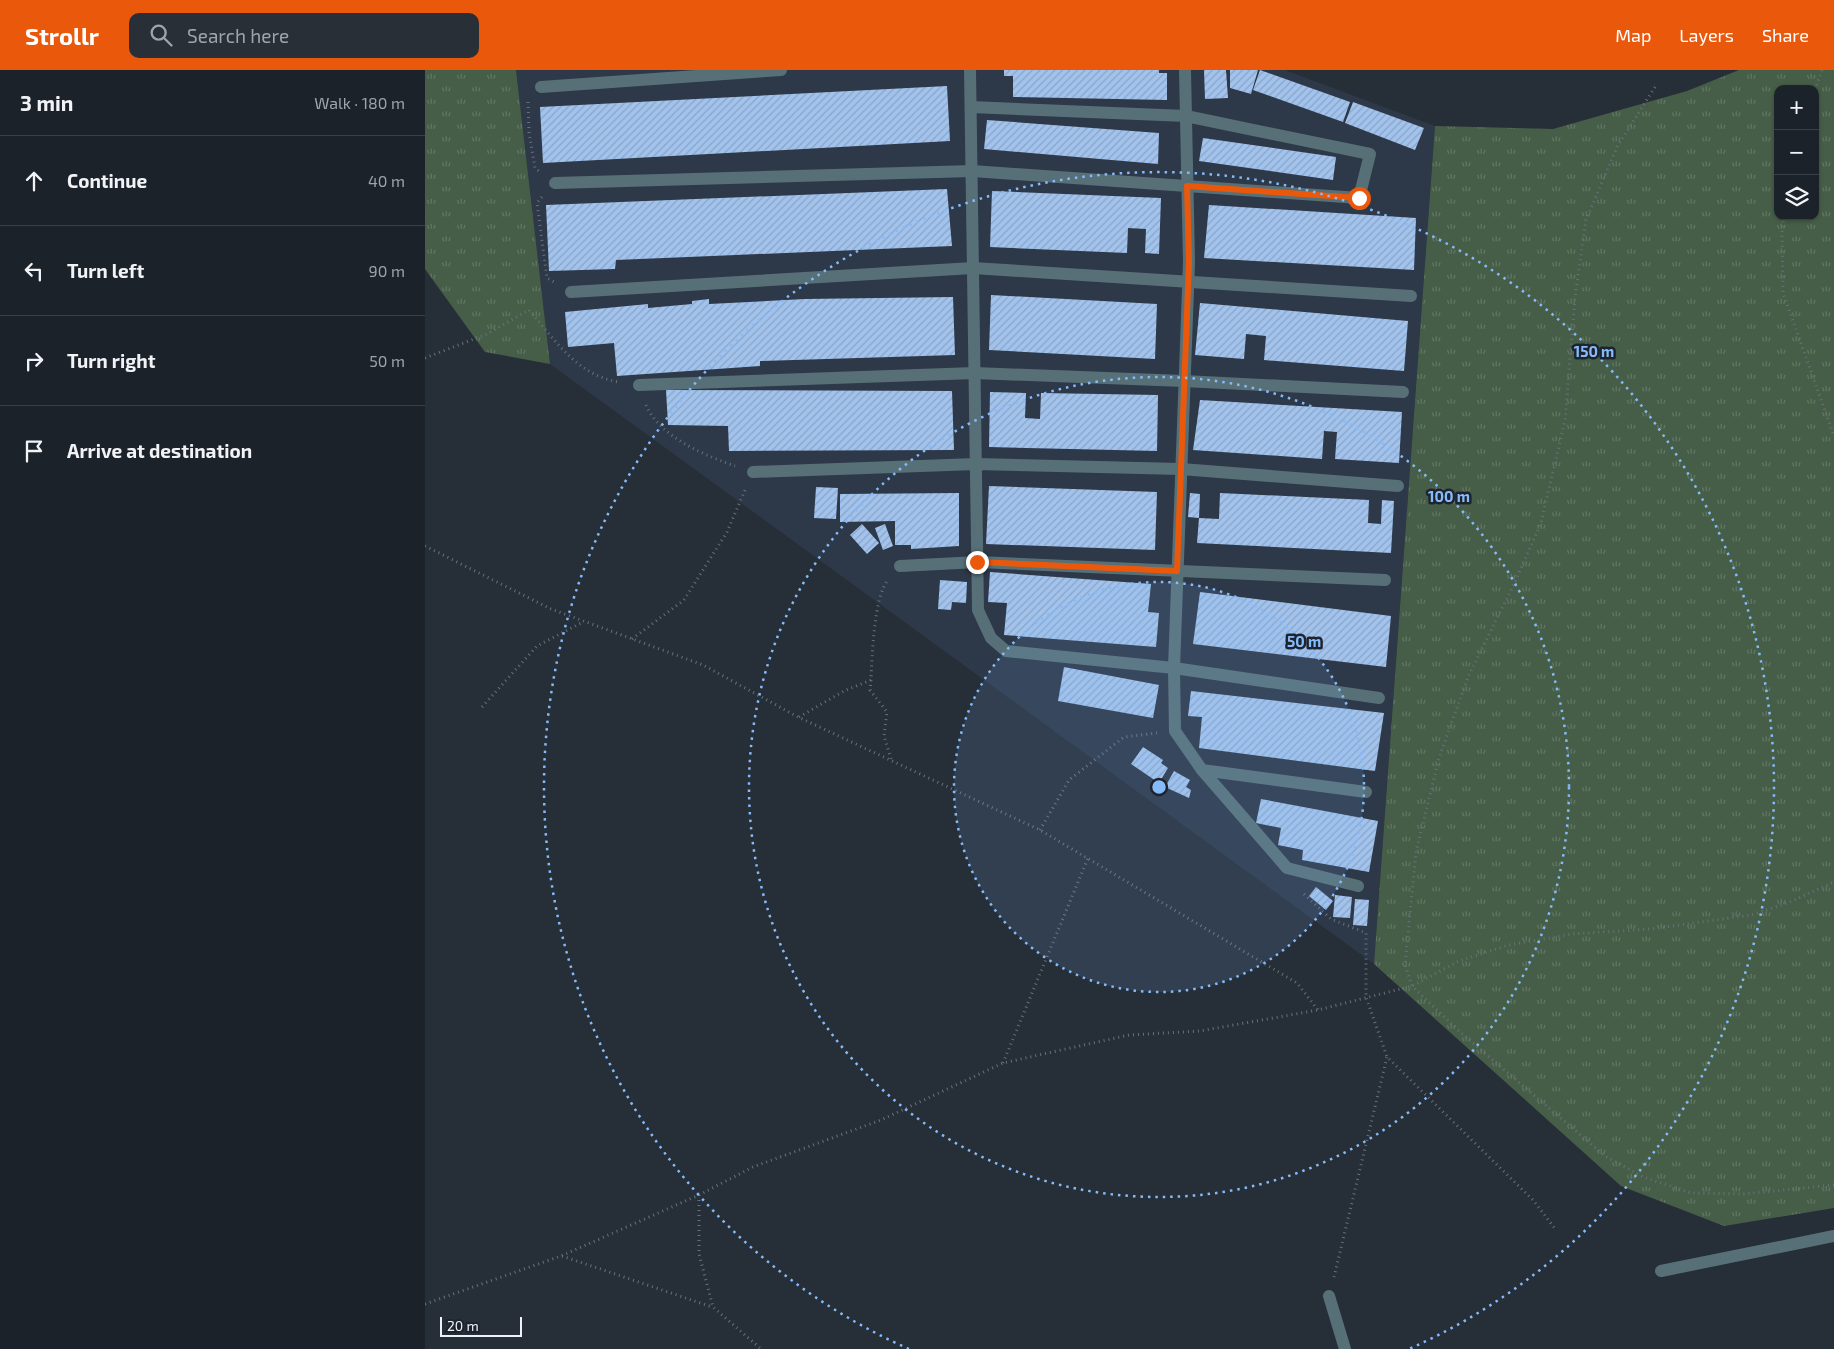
<!DOCTYPE html>
<meta charset="utf-8">
<style>
body{margin:0;font-family:"Exo 2",sans-serif;background:#292f36;color:#f1f3f6}
.controls{position:absolute;right:15px;top:15px;display:grid;overflow:hidden;border-radius:10px;box-shadow:0 1px 4px #0004}
.controls button{width:45px;height:45px;display:grid;place-items:center;padding:0;border:0;border-bottom:1px solid #3a3f47;background:#1c222a;color:#f1f3f6;font:25px sans-serif}
.scale{position:absolute;left:15px;bottom:12px;width:82px;box-sizing:border-box;padding-left:5px;border:2px solid #eef3fa;border-top:0;font-size:14px;line-height:18px;white-space:nowrap;color:#eef3fa;-webkit-text-stroke:4px #1d242e;paint-order:stroke}
.stop{position:absolute;width:15px;height:15px;margin:-11px;border:4px solid #ea580c;border-radius:50%;background:#fff}
.stop.end{background:#ea580c;border-color:#fff;box-shadow:0 1px 5px #0008}
.list{margin:0;padding:0;list-style:none}
h2{display:flex;justify-content:space-between;align-items:center;height:65px;margin:0;padding:0 20px;font-size:21px}
h2 small{font-size:16px;font-weight:400;color:#a0a4a8}
.list li{display:grid;grid-template-columns:32px 1fr auto;gap:15px;align-items:center;box-sizing:border-box;height:90px;padding:0 20px;border-top:1px solid #3a3f47}
.list b{display:block;font-size:19px;white-space:nowrap}
.list em{font-size:16px;font-style:normal;color:#a0a4a8}
.icon{flex:none;width:28px;height:28px;fill:none;stroke:currentColor;stroke-width:2;stroke-linecap:round;stroke-linejoin:round}
.map{position:relative;flex:none;width:1409px;height:1279px;overflow:hidden}
header{display:flex;align-items:center;gap:30px;box-sizing:border-box;height:70px;padding:0 25px;background:#ea580c;color:#fff}
header strong{font-size:24px}
nav{display:flex;gap:28px;margin-inline-start:auto;font-size:18px}
.search{width:350px;height:45px;background:#292f36;display:flex;align-items:center;gap:12px;box-sizing:border-box;padding:0 18px;border-radius:10px;color:#a0a4a8;font-size:19px}
main{display:flex}
aside{flex:1;background:#1c222a}
.map>svg:first-child{display:block}
</style>
<header>
<strong>Strollr</strong>
<div class="search"><svg class="icon" aria-label="search" viewBox="0 0 24 24"><circle cx="10" cy="10" r="6"/><path d="M15 15l6 6"/></svg>Search here</div>
<nav><a>Map</a><a>Layers</a><a>Share</a></nav>
</header>
<main>
<aside>
<h2>3 min<small>Walk · 180 m</small></h2>
<ul class="list">
<li><svg class="icon" aria-label="ahead" viewBox="0 0 24 24"><path d="M12 20V5M6 11l6-6 6 6"/></svg><div><b>Continue</b></div><em>40 m</em></li>
<li><svg class="icon" aria-label="left" viewBox="0 0 24 24"><path d="M17 20v-9H6M10 6l-5 5 5 5"/></svg><div><b>Turn left</b></div><em>90 m</em></li>
<li><svg class="icon" aria-label="right" viewBox="0 0 24 24"><path d="M7 20v-9h11M14 6l5 5-5 5"/></svg><div><b>Turn right</b></div><em>50 m</em></li>
<li><svg class="icon" aria-label="arrive" viewBox="0 0 24 24"><path d="M6 21V4h12l-3 4 3 4H6"/></svg><div><b>Arrive at destination</b></div></li>
</ul>
</aside>
<div class="map">
<svg width="1409" height="1279" viewBox="0 0 1409 1279">
<defs>
<pattern id="grass-tufts" width="24" height="20" patternUnits="userSpaceOnUse" patternTransform="scale(1.25)"><rect width="24" height="20" fill="#465e48"/><path d="M3 7l-1-3M5 7V3M7 7l1-3M15 17l-1-3M17 17v-4M19 17l1-3" fill="none" stroke="#617663"/></pattern>
<pattern id="building-hatch" width="6" height="6" patternUnits="userSpaceOnUse" patternTransform="scale(1.25)"><rect width="6" height="6" fill="#a2c3ed"/><path d="M-1 1l2-2M0 6l6-6M5 7l2-2" fill="none" stroke="#8ba4c4"/></pattern>
</defs>
<rect width="100%" height="100%" fill="#262e38"/>
<polygon fill="#2d3848" points="91,0 860,0 1010,56 949,894 125,294"/>
<g fill="url(#grass-tufts)" fill-rule="evenodd">
<polygon points="0,0 91,0 125,294 60,282 0,199"/>
<path d="M1314,0H1409V1138L1299,1156L1196,1116L949,894L1010,56L1128,59L1262,21ZM1353,19H1390V146H1353Z"/>
</g>
<g fill="url(#building-hatch)">
<polygon points="579,0 734,0 734,3 742,3 742,30 588,27 588,6 579,6"/>
<polygon points="779,0 801,0 803,28 780,29"/>
<polygon points="805,0 833,0 826,24 805,18"/>
<polygon points="835,0 925,32 918,52 828,20"/>
<polygon points="522,16 525,71 118,93 115,37"/>
<polygon points="928,32 999,58 990,80 920,53"/>
<polygon points="562,50 734,63 733,94 559,79"/>
<polygon points="778,68 911,87 908,110 774,91"/>
<polygon points="522,119 527,176 191,190 190,199 124,201 121,135"/>
<polygon points="567,121 736,128 734,184 720,183 721,159 703,158 702,183 565,177"/>
<polygon points="784,135 991,148 989,200 779,188"/>
<polygon points="566,225 732,234 730,289 564,280"/>
<polygon points="528,227 530,285 335,291 335,296 192,306 189,273 143,277 140,242 223,234 223,238 267,234 267,231 284,229 284,234 380,229"/>
<polygon points="775,233 983,251 979,301 839,290 841,266 821,264 819,289 770,285"/>
<polygon points="241,320 527,321 529,380 304,381 303,356 243,355"/>
<polygon points="565,322 601,323 600,348 615,349 616,323 733,325 732,381 564,377"/>
<polygon points="775,330 977,342 974,393 910,389 912,362 899,361 897,389 768,380"/>
<polygon points="564,416 732,422 730,480 561,474"/>
<polygon points="391,417 413,418 411,449 389,448"/>
<polygon points="534,423 534,476 486,479 486,475 470,475 470,451 415,452 415,424"/>
<polygon points="765,423 775,424 774,448 763,447"/>
<polygon points="795,423 944,430 943,453 956,454 957,430 969,431 966,483 772,473 774,448 794,449"/>
<polygon points="437,454 454,473 442,484 425,465"/>
<polygon points="460,454 468,476 458,480 450,458"/>
<polygon points="565,502 726,514 723,542 734,543 731,577 579,565 582,533 563,532"/>
<polygon points="515,510 542,512 541,533 527,532 526,540 513,539"/>
<polygon points="775,522 966,546 961,597 768,574"/>
<polygon points="639,597 734,615 728,648 633,631"/>
<polygon points="766,621 959,643 950,701 774,678 777,647 763,646"/>
<polygon points="718,677 738,690 736,693 743,698 734,713 706,694"/>
<polygon points="749,701 765,710 761,717 766,720 764,728 740,717"/>
<polygon points="836,729 953,751 944,802 877,790 878,780 853,775 856,758 831,753"/>
<polygon points="891,817 908,831 901,840 884,826"/>
<polygon points="910,825 927,827 925,848 908,847"/>
<polygon points="930,829 944,830 942,856 928,855"/>
</g>
<g fill="none" stroke-linecap="round" stroke-linejoin="round">
<g stroke="#697079" stroke-width="3" stroke-dasharray="1 4" stroke-linecap="butt">
<polyline points="1230,17 1192,77 1161,150 1150,227 1140,351 1116,453 1090,512 1043,607 1014,688 991,782 980,895 987,916 1035,962 1180,1086 1218,1107 1266,1123 1318,1124 1409,1115"/>
<polyline points="1390,20 1397,0"/>
<polyline points="103,32 104,62 110,98 115,102"/>
<polyline points="117,127 112,133 122,208 131,213"/>
<polyline points="1359,146 1357,159 1358,223 1409,366"/>
<path d="M0,288L62,264L104,240C130,270 153,306 194,312"/>
<path d="M221,335C235,367 279,385 310,396"/>
<polyline points="0,476 126,539 278,595 373,647 615,760 872,913 893,940"/>
<polyline points="207,569 259,530 302,462 320,420"/>
<polyline points="446,610 445,620 462,642 459,666 467,692"/>
<polyline points="57,637 112,576 158,552"/>
<path d="M374,647L419,621L446,610C447,587 449,526 463,510"/>
<polyline points="615,760 644,710 699,667 732,663"/>
<polyline points="879,824 906,849 941,863 941,927 962,987 1108,1130 1131,1160"/>
<polyline points="578,993 663,788"/>
<polyline points="274,1125 274,1184 288,1237 336,1279"/>
<polyline points="137,1186 287,1237"/>
<polyline points="909,1207 962,987"/>
<polyline points="0,1234 136,1186 274,1125 328,1097 456,1050 578,993 704,965 775,961 893,940 987,916 1034,891 1084,875 1147,864 1226,859 1326,845 1365,832 1409,812"/>
</g>
<g stroke="#577077" stroke-width="12">
<polyline points="545,0 553,540 566,568 581,581 749,598 954,628"/>
<polyline points="760,0 764,192 749,598 750,661 777,700 941,722"/>
<polyline points="116,17 356,0"/>
<polyline points="130,113 547,101 934,128 945,84 761,46 546,37"/>
<polyline points="146,222 548,198 986,226"/>
<polyline points="214,315 550,303 759,311 978,322"/>
<polyline points="328,402 551,394 756,399 973,416"/>
<polyline points="475,496 553,492 960,510"/>
<polyline points="777,700 862,798 933,816"/>
<polyline points="1236,1201 1409,1166"/>
<polyline points="904,1226 920,1279"/>
</g>
</g>
<g fill="none" stroke-linecap="round" stroke-linejoin="round">
<polyline stroke="#ea580c" stroke-width="6" points="552,492 752,501 764,192 762,116 934,128"/>
</g>
<circle cx="734" cy="717" r="205" fill="#86bbfb" fill-opacity=".12"/>
<g fill="none" stroke="#86bbfb" stroke-width="2.5" stroke-dasharray="2.5 5">
<circle cx="734" cy="717" r="205"/>
<circle cx="734" cy="717" r="410"/>
<path d="M484 1279A615 615 0 1 1 984 1279"/>
</g>
<circle cx="734" cy="717" r="8" fill="#86bbfb" stroke="#1d242e" stroke-width="2.5"/>
<g font-size="15" text-anchor="middle" font-weight="bold" fill="#86bbfb" stroke="#1d242e" stroke-width="5" stroke-linejoin="round" paint-order="stroke">
<text x="1169" y="287">150 m</text>
<text x="1024" y="432">100 m</text>
<text x="879" y="577">50 m</text>
</g>
</svg>
<div class="controls">
<button>+</button>
<button>−</button>
<button><svg class="icon" aria-label="layers" viewBox="0 0 24 24"><path d="M12 4l9 5-9 5-9-5zM3 14l9 5 9-5"/></svg></button>
</div>
<div class="scale">20 m</div>
<div class="stop" style="left:934px;top:128px"></div>
<div class="stop end" style="left:552px;top:492px"></div>
</div>
</main>
